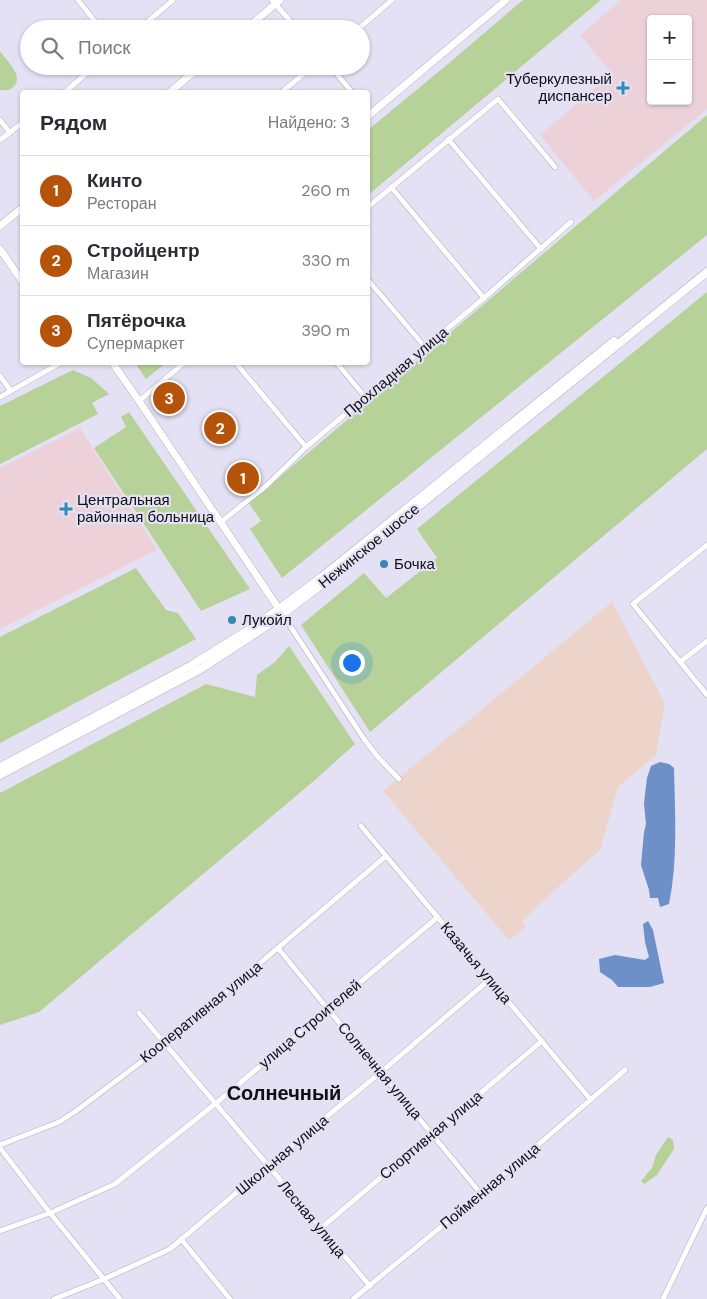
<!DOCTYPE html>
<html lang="ru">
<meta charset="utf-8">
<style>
body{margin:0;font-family:"DM Sans",sans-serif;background:#f2f2f3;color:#2b2b33}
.controls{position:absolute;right:15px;top:15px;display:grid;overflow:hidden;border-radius:5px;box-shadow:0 1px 4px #0004}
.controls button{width:45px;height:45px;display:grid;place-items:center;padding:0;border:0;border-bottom:1px solid #e1e1e2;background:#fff;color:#2b2b33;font:25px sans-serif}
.you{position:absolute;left:351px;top:662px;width:18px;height:18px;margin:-12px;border:4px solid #fff;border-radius:50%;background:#1a73e8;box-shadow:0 0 0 8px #1a73e833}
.badge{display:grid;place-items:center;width:32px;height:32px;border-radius:50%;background:#b45309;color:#fff;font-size:16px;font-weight:700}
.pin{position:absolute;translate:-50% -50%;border:2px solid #fff;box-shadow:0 1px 5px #0006}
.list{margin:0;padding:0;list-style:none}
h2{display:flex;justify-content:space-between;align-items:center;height:65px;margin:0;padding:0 20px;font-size:21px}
h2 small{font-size:16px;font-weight:400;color:#7c7c81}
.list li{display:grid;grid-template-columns:32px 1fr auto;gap:15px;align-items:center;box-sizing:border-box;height:70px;padding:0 20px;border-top:1px solid #e1e1e2}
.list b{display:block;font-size:19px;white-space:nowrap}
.list p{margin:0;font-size:16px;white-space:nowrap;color:#7c7c81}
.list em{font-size:16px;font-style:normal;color:#7c7c81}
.icon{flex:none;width:28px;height:28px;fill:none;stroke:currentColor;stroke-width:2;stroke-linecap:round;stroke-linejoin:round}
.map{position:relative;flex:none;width:707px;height:1299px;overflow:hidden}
.search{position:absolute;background:#fff;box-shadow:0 1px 4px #0004;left:20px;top:20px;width:350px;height:55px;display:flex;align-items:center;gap:12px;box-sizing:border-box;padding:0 18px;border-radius:28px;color:#7c7c81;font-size:19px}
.panel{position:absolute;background:#fff;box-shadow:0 1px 4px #0004;left:20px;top:90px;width:350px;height:275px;border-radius:5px}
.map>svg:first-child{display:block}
</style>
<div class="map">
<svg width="707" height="1299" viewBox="0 0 707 1299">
<rect width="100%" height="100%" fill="#e3e1f3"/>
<polygon fill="#ecd4ca" points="612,602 665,704 656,755 618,787 600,850 557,888 522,921 526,927 509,940 383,791"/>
<g fill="#ecd2d8" fill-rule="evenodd">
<path d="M621,0H707V109L594,201L540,135L612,74L580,35ZM651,19H688V101H651Z"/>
<polygon points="80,428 157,550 0,629 0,468"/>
</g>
<g fill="#b6d299">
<polygon points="523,0 601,0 368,195 368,130 448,64"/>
<path d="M0,51C6,60 23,75 15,85C11,90 5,91 0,90Z"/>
<polygon points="707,115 707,235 282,578 250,529 261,521 249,503"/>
<polygon points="707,292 707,449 370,732 301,625 364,573 386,598 437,558 417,529"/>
<polygon points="135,363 166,363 146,379"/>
<polygon points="73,370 91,378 109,394 92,403 98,414 0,464 0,406"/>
<polygon points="129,412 250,589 201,611 94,448 126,427 121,417"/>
<polygon points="136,568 166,610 178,613 196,639 0,743 0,637"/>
<polygon points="289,646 355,744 315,780 39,1012 0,1025 0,793 206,684 255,697 257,675 275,662"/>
<polygon points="668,1137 673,1140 674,1149 657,1175 644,1184 641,1181 652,1168 656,1155"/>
</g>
<g fill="#6c90c7">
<path d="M660,762L669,764L674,768C675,814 678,860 669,904L660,907L658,898H650L649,890L641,865L644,832L646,824L644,803L647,778L651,766Z"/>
<polygon points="648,921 653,930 664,983 650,987 618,987 612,980 600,972 599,959 615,955 645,960 649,957 645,942 643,924"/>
</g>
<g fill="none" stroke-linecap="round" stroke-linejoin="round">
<defs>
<g id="street">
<polyline points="78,0 101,29"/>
<polyline points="272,0 297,29"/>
<polyline points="139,29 173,0"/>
<polyline points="358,29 392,0"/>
<polyline points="330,66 352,92"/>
<polyline points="65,92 95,66"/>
<polyline points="282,92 313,66"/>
<polyline points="0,120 10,133"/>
<polyline points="448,139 541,249"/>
<polyline points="0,140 22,123"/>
<polyline points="391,187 484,298"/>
<polyline points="368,207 498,99 555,167"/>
<polyline points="368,280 425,347"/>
<polyline points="235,362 306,447"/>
<polyline points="336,362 366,398"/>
<polyline points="0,376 11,391"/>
<polyline points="0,397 62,362"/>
<polyline points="139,401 185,362"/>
<polyline points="221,522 267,485 306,447 484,298 571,222"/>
<polyline points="707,545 633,604 707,695"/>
<polyline points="283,615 364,739 377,756 399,779"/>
<polyline points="680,662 707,641"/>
<polyline points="361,826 591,1100"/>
<path d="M278,948C345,1031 414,1111 481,1194"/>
<polyline points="139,1013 370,1286"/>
<polyline points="0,1145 59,1122 76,1111 165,1044 386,856"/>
<polyline points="0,1148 50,1213 120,1299"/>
<polyline points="320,1229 542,1041"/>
<polyline points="0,1231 50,1213 115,1184 215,1104 438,917"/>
<polyline points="181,1239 230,1299"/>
<polyline points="54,1299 104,1279 170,1249 303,1136 380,1073 490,979"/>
<polyline points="353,1299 481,1194 625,1070"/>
<polyline points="663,1299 707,1208"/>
</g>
<g id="secondary">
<polyline points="246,29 280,0"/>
<polyline points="170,92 201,66"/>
<polyline points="368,116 506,0"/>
<polyline points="0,226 22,208"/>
<polyline points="0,249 22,281"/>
<polyline points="112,362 139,401 279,609"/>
</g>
<g id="primary">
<polyline points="0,767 192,665 245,632 279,609 323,576 614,341"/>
<polyline points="0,775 201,669 271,623 329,579 707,272"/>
</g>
</defs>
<use href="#street" stroke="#b0aebf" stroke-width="6"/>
<use href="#secondary" stroke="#b0aebf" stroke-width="8"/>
<use href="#primary" stroke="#b0aebf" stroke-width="9"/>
<use href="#street" stroke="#fff" stroke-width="5"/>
<use href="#secondary" stroke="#fff" stroke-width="7"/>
<use href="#primary" stroke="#fff" stroke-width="8"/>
</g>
<g fill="#3688b9" stroke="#e3e1f3" stroke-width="2">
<path d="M620.5 80.5h5v5h5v5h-5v5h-5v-5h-5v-5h5z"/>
<path d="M63.5 501.5h5v5h5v5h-5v5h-5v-5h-5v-5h5z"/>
<circle cx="384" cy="564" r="5"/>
<circle cx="232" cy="620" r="5"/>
</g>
<g text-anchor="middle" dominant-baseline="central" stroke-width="4.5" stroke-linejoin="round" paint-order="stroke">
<g font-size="15" fill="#0f0f14" stroke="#e3e1f3" text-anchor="start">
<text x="612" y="79" text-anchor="end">Туберкулезный<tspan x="612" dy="17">диспансер</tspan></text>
<text x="77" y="500">Центральная<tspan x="77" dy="17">районная больница</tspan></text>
<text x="394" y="564">Бочка</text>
<text x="242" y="620">Лукойл</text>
</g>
<g font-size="15" fill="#0f0f14" stroke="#e3e1f3">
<text transform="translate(396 372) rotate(-40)">Прохладная улица</text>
<text transform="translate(369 546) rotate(-39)">Нежинское шоссе</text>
<text transform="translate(476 963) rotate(50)">Казачья улица</text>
<text transform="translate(201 1012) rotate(-39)">Кооперативная улица</text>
<text transform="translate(310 1024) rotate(-40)">улица Строителей</text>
<text transform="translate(380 1071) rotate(50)">Солнечная улица</text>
<text transform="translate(431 1135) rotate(-40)">Спортивная улица</text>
<text transform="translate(282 1155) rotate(-40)">Школьная улица</text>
<text transform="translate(490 1186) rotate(-40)">Пойменная улица</text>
<text transform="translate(312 1219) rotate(50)">Лесная улица</text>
</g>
<g font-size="20" font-weight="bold" fill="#0f0f14" stroke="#e3e1f3">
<text x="284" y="1093">Солнечный</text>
</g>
</g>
</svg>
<div class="controls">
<button>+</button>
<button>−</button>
</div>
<div class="you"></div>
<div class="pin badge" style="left:243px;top:478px">1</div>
<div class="pin badge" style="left:220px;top:428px">2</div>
<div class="pin badge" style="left:169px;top:398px">3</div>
<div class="search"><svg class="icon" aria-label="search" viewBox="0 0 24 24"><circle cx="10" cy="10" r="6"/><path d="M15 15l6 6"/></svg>Поиск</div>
<section class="panel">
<h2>Рядом<small>Найдено: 3</small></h2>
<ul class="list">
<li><span class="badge">1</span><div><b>Кинто</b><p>Ресторан</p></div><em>260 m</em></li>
<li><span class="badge">2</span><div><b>Стройцентр</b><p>Магазин</p></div><em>330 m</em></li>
<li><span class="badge">3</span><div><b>Пятёрочка</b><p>Супермаркет</p></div><em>390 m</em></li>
</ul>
</section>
</div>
